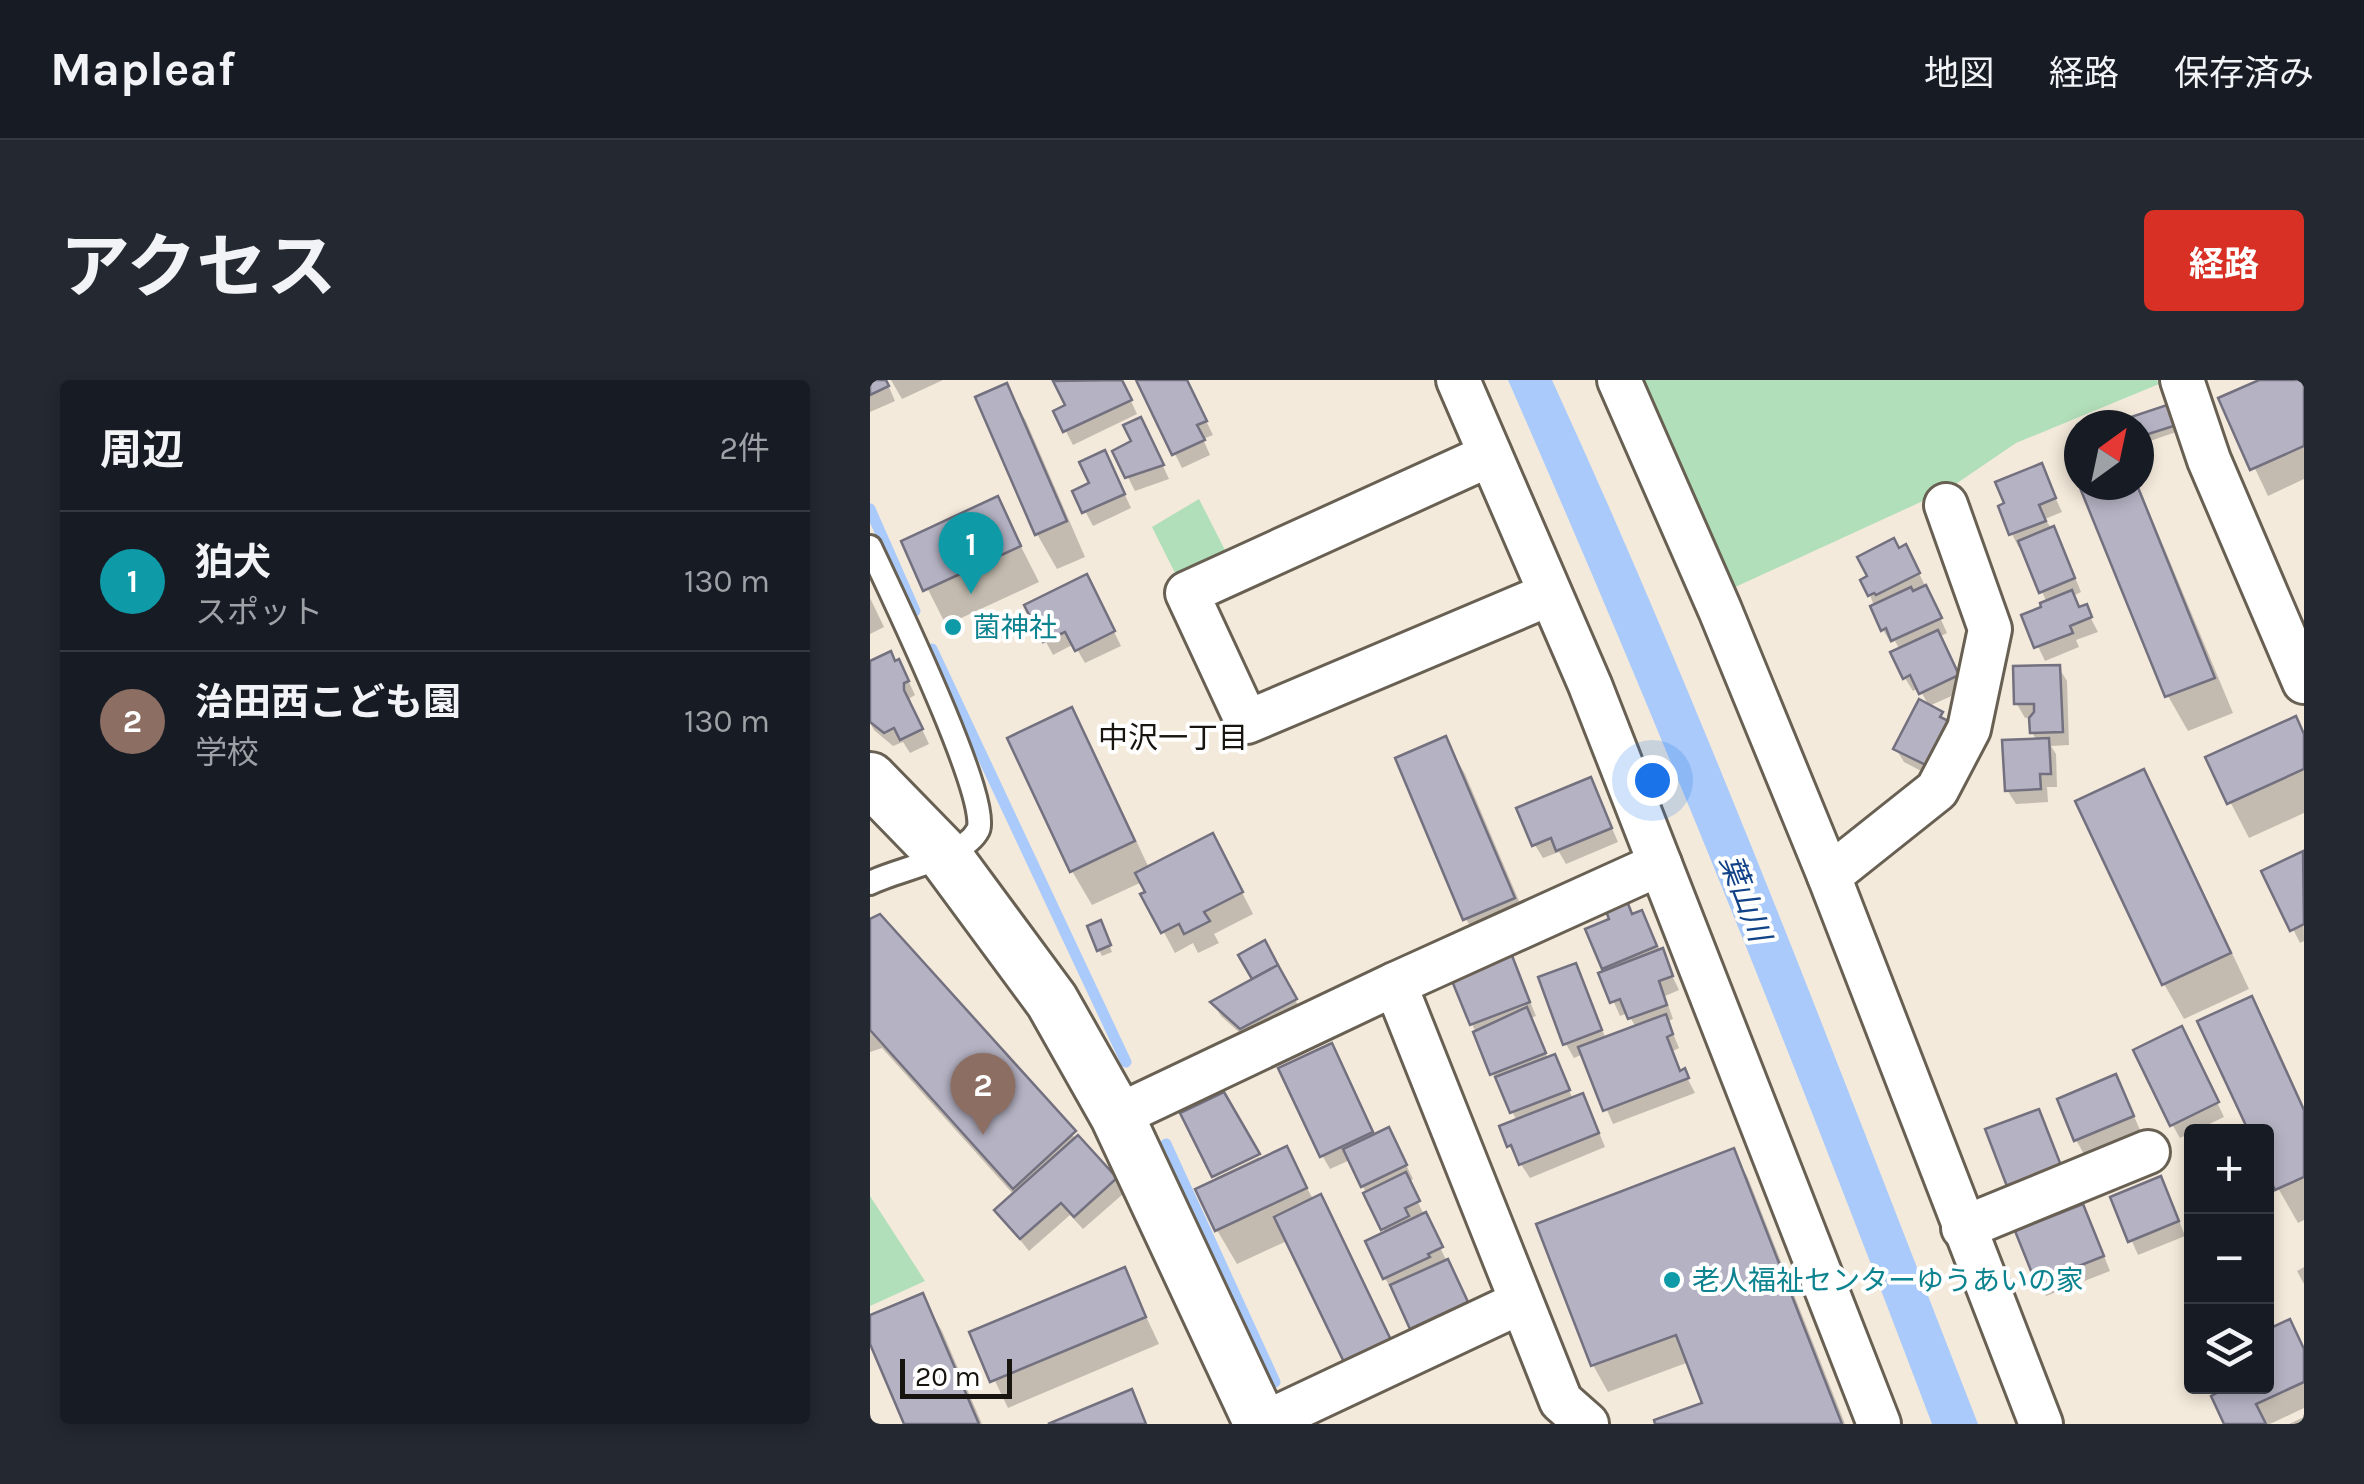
<!DOCTYPE html>
<html lang="ja">
<meta charset="utf-8">
<style>
body{margin:0;font-family:Karla,"Noto Sans JP",sans-serif;background:#242831;color:#f1f3f6}
.controls{position:absolute;right:30px;bottom:30px;display:grid;overflow:hidden;border-radius:10px;box-shadow:0 5px 15px #0003}
.controls button{width:90px;height:90px;display:grid;place-items:center;padding:0;border:0;border-bottom:2px solid #363941;background:#171b24;color:#f1f3f6;font:50px sans-serif}
.compass{position:absolute;left:1194px;top:30px;width:90px;height:90px;border-radius:50%;background:#171b24;box-shadow:0 5px 15px #0003;rotate:33deg}
.scale{position:absolute;left:30px;bottom:25px;width:112px;box-sizing:border-box;padding-left:10px;border:5px solid #18140f;border-top:0;font-size:28px;line-height:35px;white-space:nowrap;color:#18140f;-webkit-text-stroke:8px #fff;paint-order:stroke}
.you{position:absolute;left:782px;top:400px;width:35px;height:35px;margin:-25px;border:8px solid #fff;border-radius:50%;background:#1a73e8;box-shadow:0 0 0 15px #1a73e833}
.badge{display:grid;place-items:center;width:65px;height:65px;border-radius:50%;background:#d93025;color:#fff;font-size:32px;font-weight:700}
.pin{position:absolute;translate:-50% -82px;filter:drop-shadow(0 2px 5px #0008)}
.pin::after{content:'';position:absolute;top:52px;width:35px;height:30px;background:inherit;clip-path:polygon(0 0,100% 0,50% 100%)}
.list{margin:0;padding:0;list-style:none}
h2{display:flex;justify-content:space-between;align-items:center;height:130px;margin:0;padding:0 40px;font-size:42px}
h2 small{font-size:32px;font-weight:400;color:#9ea1a6}
.list li{display:grid;grid-template-columns:65px 1fr auto;gap:30px;align-items:center;box-sizing:border-box;height:140px;padding:0 40px;border-top:2px solid #363941}
.list b{display:block;font-size:38px;white-space:nowrap}
.list p{margin:0;font-size:32px;white-space:nowrap;color:#9ea1a6}
.list em{font-size:32px;font-style:normal;color:#9ea1a6}
.icon{flex:none;width:55px;height:55px;fill:none;stroke:currentColor;stroke-width:2;stroke-linecap:round;stroke-linejoin:round}
.map{position:relative;flex:none;width:1434px;height:1044px;overflow:hidden;border-radius:10px}
header{display:flex;align-items:center;gap:60px;box-sizing:border-box;height:140px;padding:0 50px;background:#171b24;border-bottom:2px solid #363941}
header strong{font-size:48px}
nav{display:flex;gap:55px;margin-inline-start:auto;font-size:35px}
.intro{display:flex;align-items:center;justify-content:space-between;box-sizing:border-box;height:240px;padding:0 60px}
h1{margin:0;font-size:70px}
.button{padding:25px 45px;border-radius:10px;background:#d93025;color:#fff;font-size:35px;font-weight:700}
main{display:flex;gap:60px;padding:0 60px}
aside{flex:1;background:#171b24;border-radius:10px;box-shadow:0 5px 15px #0003}
.map>svg:first-child{display:block}
</style>
<header>
<strong>Mapleaf</strong>
<nav><a>地図</a><a>経路</a><a>保存済み</a></nav>
</header>
<div class="intro"><h1>アクセス</h1><a class="button">経路</a></div>
<main>
<aside>
<h2>周辺<small>2件</small></h2>
<ul class="list">
<li><span class="badge" style="background:#0f9aa8">1</span><div><b>狛犬</b><p>スポット</p></div><em>130 m</em></li>
<li><span class="badge" style="background:#8d6e63">2</span><div><b>治田西こども園</b><p>学校</p></div><em>130 m</em></li>
</ul>
</aside>
<div class="map">
<svg width="1434" height="1044" viewBox="0 0 1434 1044">
<rect width="100%" height="100%" fill="#f4eadb"/>
<g fill="#b1dfb9">
<polygon points="764,0 1287,0 1289,4 1146,63 1077,110 863,208"/>
<polygon points="329,119 359,178 309,201 282,147"/>
<polygon points="0,816 55,901 0,926"/>
</g>
<path fill="#a9cafa" d="M638,0H682C839,342 971,694 1108,1044H1062C929,692 789,344 638,0Z"/>
<g fill="#0003">
<polygon points="0,0 16,0 25,21 0,32"/>
<polygon points="21,0 73,0 32,19"/>
<polygon points="191,0 251,0 267,34 203,65 186,32 198,26 186,2"/>
<polygon points="268,0 316,0 343,55 333,59 340,75 312,88"/>
<polygon points="1395,0 1434,0 1434,99 1398,116 1352,19"/>
<polygon points="136,6 156,41 215,177 187,189 167,154"/>
<polygon points="1305,25 1315,49 1271,64 1269,45 1263,45"/>
<polygon points="278,54 299,99 265,111 245,72"/>
<polygon points="242,87 261,128 223,146 205,112 222,105"/>
<polygon points="1171,87 1192,132 1175,139 1191,163 1211,212 1203,216 1210,229 1215,227 1228,252 1206,260 1209,267 1175,281 1154,237 1175,229 1177,223 1152,166 1149,168 1142,154"/>
<polygon points="1212,105 1268,105 1363,333 1318,351 1298,316"/>
<polygon points="127,120 169,202 76,245 34,162"/>
<polygon points="1028,171 1043,181 1063,222 1077,253 1069,257 1095,310 1059,326 1049,308 1043,311 1035,298 1030,270 1025,261 1021,263 1013,250 1000,215"/>
<polygon points="224,211 251,266 215,283 204,264 183,275 157,226"/>
<polygon points="0,218 14,247 0,254"/>
<polygon points="0,283 36,296 45,315 40,318 41,326 59,364 40,373 33,362 23,366 4,350 0,343"/>
<polygon points="1189,288 1197,301 1199,365 1181,366 1186,374 1187,407 1177,407 1178,422 1146,424 1137,410 1167,361 1162,352 1162,337 1155,338 1147,324"/>
<polygon points="201,330 221,365 279,488 354,477 383,534 344,554 349,563 328,573 323,563 305,573 274,515 278,513 272,502 222,525 202,491"/>
<polygon points="1071,334 1076,342 1070,401 1034,382 1026,369"/>
<polygon points="1434,355 1434,433 1379,458 1338,379"/>
<polygon points="575,359 595,394 663,554 616,574 596,539 528,379"/>
<polygon points="1273,393 1293,427 1379,609 1314,639 1294,604 1209,422"/>
<polygon points="727,414 748,462 696,484 689,472 673,478 665,465"/>
<polygon points="1432,474 1434,561 1430,563 1423,549"/>
<polygon points="763,537 779,547 809,610 795,616 803,639 798,641 809,668 803,671 812,693 814,692 825,713 743,744 713,674 704,678 696,664 671,599 705,586 736,659 766,648 758,633 750,636 732,595 737,593 734,588"/>
<polygon points="0,542 245,800 253,814 213,849 200,835 159,871 127,831 144,815 12,668 0,672"/>
<polygon points="233,549 242,572 232,576 229,570"/>
<polygon points="394,564 433,634 380,662 351,636 343,623 385,600 371,576"/>
<polygon points="647,590 666,636 661,638 678,679 684,677 703,719 720,730 735,767 660,798 639,766 647,741 623,694 583,598"/>
<polygon points="1381,620 1401,654 1434,727 1434,840 1428,843 1408,808 1396,752"/>
<polygon points="1319,663 1354,737 1310,758 1302,744"/>
<polygon points="469,680 505,757 526,764 543,799 538,802 604,937 550,962 515,898 516,854 480,780 460,789 452,775"/>
<polygon points="1253,711 1270,750 1214,774 1206,760"/>
<polygon points="416,769 444,821 450,818 470,852 539,996 419,860 367,884 347,850 345,798 389,777 391,781"/>
<polygon points="863,771 878,798 975,1044 788,1044 835,1025 819,982 738,1012 723,985"/>
<polygon points="1298,812 1315,856 1268,875 1243,818"/>
<polygon points="1220,841 1240,891 1176,916 1148,853"/>
<polygon points="1434,887 1434,904 1427,891"/>
<polygon points="254,890 289,964 138,1028 102,953"/>
<polygon points="52,916 72,951 112,1044 37,1044 0,958 0,938"/>
<polygon points="1434,970 1434,1028 1400,1044 1357,1044"/>
<polygon points="1434,1037 1434,1044 1419,1044"/>
</g>
<g fill="none" stroke-linecap="round" stroke-linejoin="round">
<g stroke="#a9cafa" stroke-width="11">
<polyline points="0,129 45,231"/>
<polyline points="62,269 256,682"/>
<polyline points="296,764 405,1002"/>
</g>
</g>
<g fill="#b5b2c3" stroke="#73707f" stroke-width="2.5">
<polygon points="0,0 16,0 19,6 0,15"/>
<polygon points="252,0 262,20 193,52 183,31 195,25 183,1"/>
<polygon points="266,0 317,0 337,41 327,45 335,60 302,75"/>
<polygon points="1389,0 1434,0 1434,66 1380,90 1348,18"/>
<polygon points="137,3 197,141 165,155 105,17"/>
<polygon points="1306,22 1313,43 1269,57 1269,45 1261,45 1258,38"/>
<polygon points="271,37 294,85 255,98 242,71 261,61 253,45"/>
<polygon points="235,70 255,114 212,133 202,111 219,103 209,82"/>
<polygon points="1172,83 1186,118 1169,125 1176,141 1139,155 1128,126 1134,123 1125,102"/>
<polygon points="1209,96 1209,105 1267,105 1345,298 1295,317 1206,98"/>
<polygon points="128,116 151,166 53,211 31,161"/>
<polygon points="1184,146 1205,198 1169,213 1148,161"/>
<polygon points="1024,158 1029,168 1036,164 1050,193 1006,215 1004,213 998,216 990,200 997,196 987,177"/>
<polygon points="217,194 245,251 205,271 195,252 173,262 154,225"/>
<polygon points="1056,205 1072,238 1021,261 1016,248 1011,251 1000,226 1041,207 1043,211"/>
<polygon points="1202,210 1209,227 1217,224 1222,237 1200,246 1203,253 1164,268 1151,235 1171,227 1170,223"/>
<polygon points="1068,250 1089,295 1049,314 1040,295 1033,299 1020,272"/>
<polygon points="21,271 25,281 29,279 39,301 34,303 34,310 53,349 30,360 24,348 14,353 0,342 0,281"/>
<polygon points="1190,285 1193,352 1160,353 1159,338 1164,332 1164,324 1144,324 1143,286"/>
<polygon points="1049,319 1073,332 1070,337 1085,344 1062,388 1023,369"/>
<polygon points="202,327 265,461 200,492 137,358"/>
<polygon points="1426,336 1434,354 1434,389 1357,424 1335,377"/>
<polygon points="576,356 645,518 593,540 525,378"/>
<polygon points="1179,358 1181,394 1170,394 1171,409 1135,411 1132,360"/>
<polygon points="1274,389 1361,573 1292,605 1205,421"/>
<polygon points="721,397 742,448 686,471 681,458 662,466 646,428"/>
<polygon points="343,453 373,512 334,532 340,541 314,554 309,544 291,553 270,514 275,512 265,493"/>
<polygon points="1433,471 1434,544 1420,551 1391,491"/>
<polygon points="757,521 762,534 772,530 787,566 732,589 715,549 739,539 736,531"/>
<polygon points="10,534 206,751 143,809 0,650 0,539"/>
<polygon points="231,540 241,565 227,571 217,546"/>
<polygon points="395,560 408,585 382,599 368,575"/>
<polygon points="793,568 803,596 789,601 797,625 758,639 750,619 740,623 728,593"/>
<polygon points="641,573 660,622 600,645 580,596"/>
<polygon points="706,583 732,650 693,665 668,597"/>
<polygon points="408,585 427,619 370,649 340,622"/>
<polygon points="1382,616 1434,730 1434,797 1405,810 1396,791 1396,752 1379,752 1327,641"/>
<polygon points="657,627 676,673 620,695 603,652"/>
<polygon points="796,634 803,654 797,657 810,691 815,688 819,698 733,731 708,667"/>
<polygon points="1312,646 1349,722 1300,746 1263,670"/>
<polygon points="462,663 503,752 450,777 408,688"/>
<polygon points="685,674 700,710 640,733 625,697"/>
<polygon points="1246,694 1264,736 1204,761 1187,719"/>
<polygon points="354,712 390,774 342,797 310,733"/>
<polygon points="713,713 729,753 649,785 641,765 637,767 629,746"/>
<polygon points="1169,729 1192,788 1138,809 1115,749"/>
<polygon points="519,747 537,785 491,807 473,769"/>
<polygon points="208,755 247,798 204,837 191,823 150,859 124,830"/>
<polygon points="417,766 437,808 345,851 325,809"/>
<polygon points="864,768 972,1044 785,1044 784,1040 832,1023 806,955 721,986 666,844"/>
<polygon points="536,792 550,821 535,828 539,836 511,850 493,813"/>
<polygon points="1291,796 1309,841 1258,862 1240,817"/>
<polygon points="451,814 521,960 474,982 404,837"/>
<polygon points="1213,824 1234,876 1166,903 1145,851"/>
<polygon points="556,832 573,867 558,874 560,877 513,899 495,861"/>
<polygon points="578,879 598,922 540,949 520,905"/>
<polygon points="255,887 276,937 120,1002 99,952"/>
<polygon points="53,913 109,1044 34,1044 0,964 0,935"/>
<polygon points="1420,939 1434,969 1434,1002 1386,1024 1396,1044 1354,1044 1341,1016 1361,1006 1396,1006 1396,950"/>
<polygon points="262,1009 276,1044 178,1044"/>
</g>
<g fill="none" stroke-linecap="round" stroke-linejoin="round">
<defs>
<path id="service" d="M0,167C18,206 122,421 108,450C94,478 28,489 0,503"/>
<g id="minor">
<polyline points="588,0 720,305 1009,1044"/>
<polyline points="749,0 850,230 959,496 1171,1044"/>
<polyline points="1312,0 1339,80 1434,302"/>
<polyline points="620,75 317,213 377,342 680,214"/>
<polyline points="959,496 1067,410 1099,349 1120,249 1076,125"/>
<polyline points="525,604 790,484"/>
<polyline points="247,736 525,604 691,1021 717,1044"/>
<polyline points="1093,848 1278,772"/>
<polyline points="392,1044 649,923"/>
</g>
<polyline id="tertiary" points="0,399 75,476 182,621 247,736 391,1044"/>
</defs>
<use href="#service" stroke="#686053" stroke-width="28"/>
<use href="#minor" stroke="#686053" stroke-width="48"/>
<use href="#tertiary" stroke="#686053" stroke-width="58"/>
<use href="#service" stroke="#fff" stroke-width="22"/>
<use href="#minor" stroke="#fff" stroke-width="42"/>
<use href="#tertiary" stroke="#fff" stroke-width="52"/>
</g>
<g fill="#0f9aa8" stroke="#fff" stroke-width="4">
<circle cx="83" cy="247" r="10"/>
<circle cx="802" cy="900" r="10"/>
</g>
<g text-anchor="middle" dominant-baseline="central" stroke-width="8" stroke-linejoin="round" paint-order="stroke">
<g font-size="28" fill="#0d838f" stroke="#fff" text-anchor="start">
<text x="103" y="247">菌神社</text>
<text x="822" y="900">老人福祉センターゆうあいの家</text>
</g>
<g font-size="30" fill="#18140f" stroke="#fff">
<text x="303" y="358">中沢一丁目</text>
</g>
<g font-size="30" font-style="italic" fill="#114287" stroke="#fff">
<text transform="translate(875 518) rotate(69)">葉山川</text>
</g>
</g>
</svg>
<div class="controls">
<button>+</button>
<button>−</button>
<button><svg class="icon" aria-label="layers" viewBox="0 0 24 24"><path d="M12 4l9 5-9 5-9-5zM3 14l9 5 9-5"/></svg></button>
</div>
<svg class="compass" viewBox="-18 -18 36 36"><path d="M0-13l5 13h-10z" fill="#e53935"/><path d="M0 13l5-13h-10z" fill="#9ea1a6"/></svg>
<div class="scale">20 m</div>
<div class="you"></div>
<div class="pin badge" style="left:101px;top:214px;background:#0f9aa8">1</div>
<div class="pin badge" style="left:113px;top:755px;background:#8d6e63">2</div>
</div>
</main>
